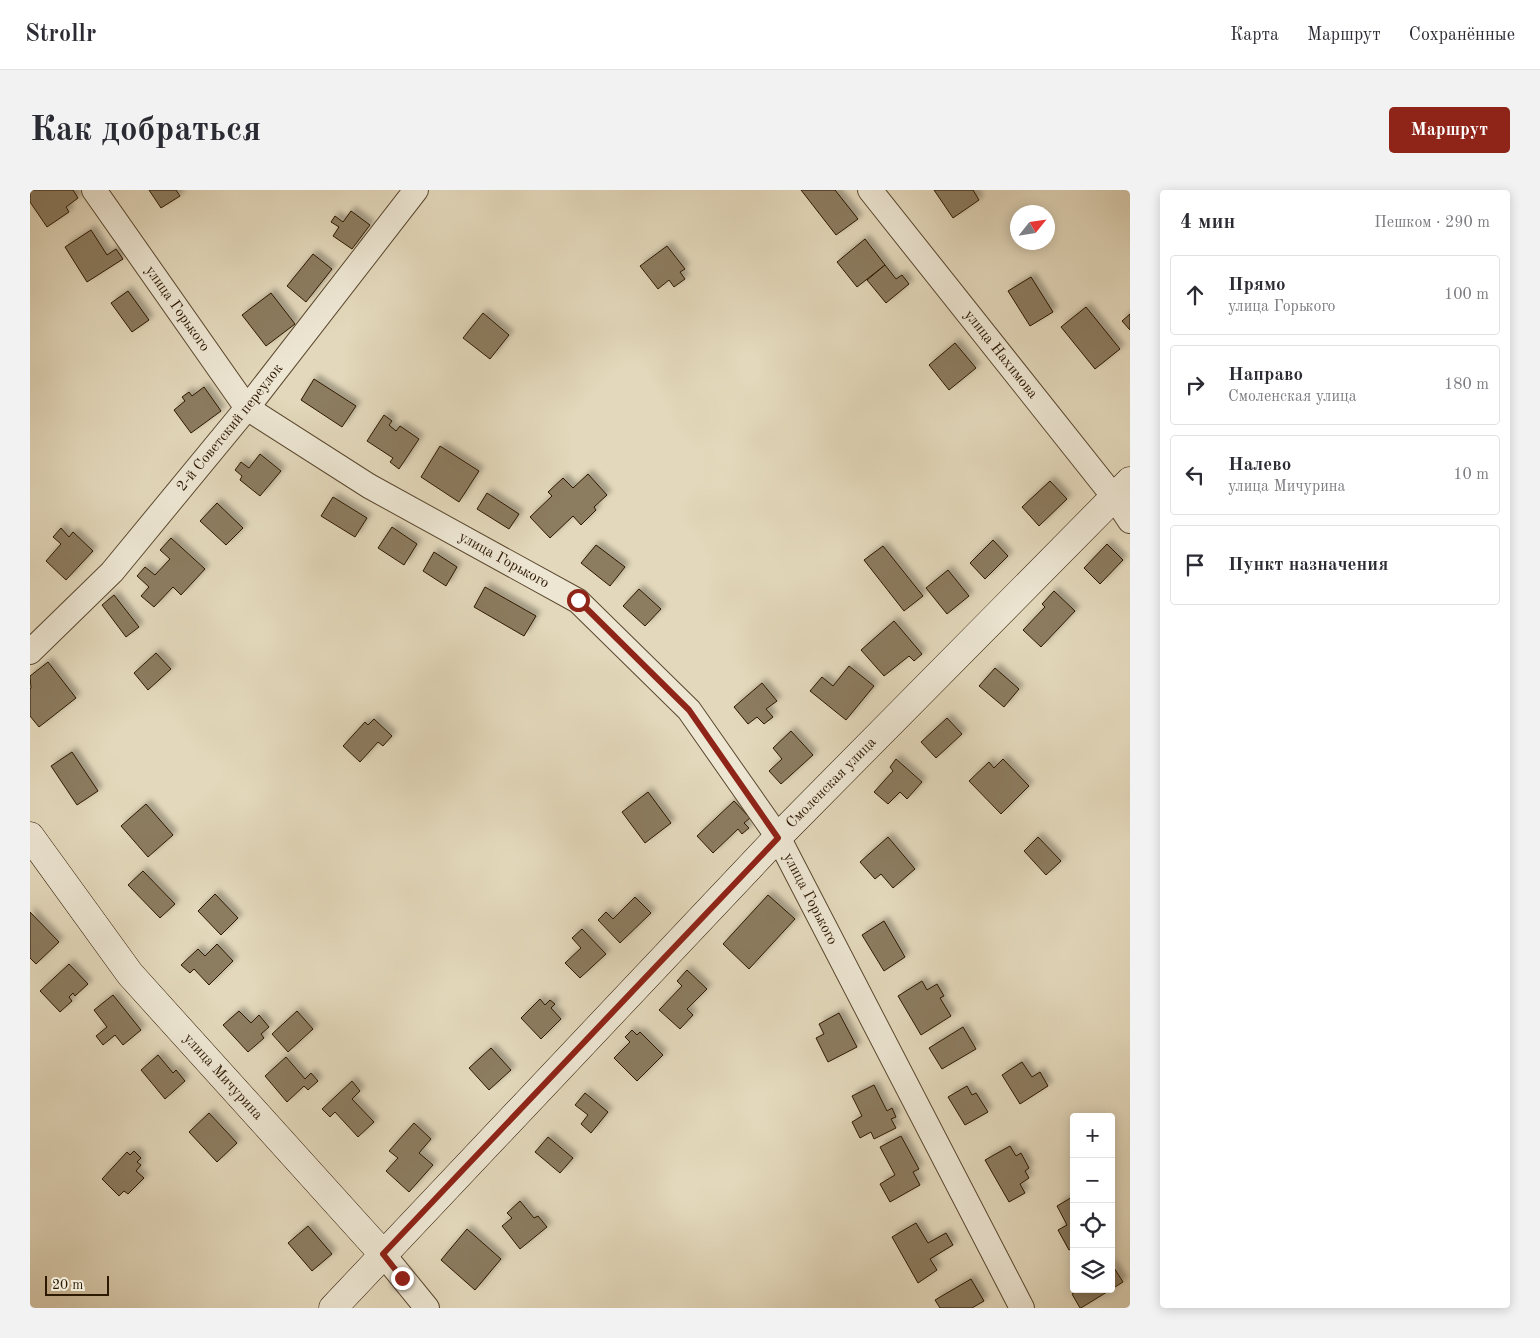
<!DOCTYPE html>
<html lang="ru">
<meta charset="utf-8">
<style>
body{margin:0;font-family:"Old Standard TT",serif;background:#f2f2f3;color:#2b2b33}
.controls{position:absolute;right:15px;bottom:15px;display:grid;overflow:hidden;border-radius:5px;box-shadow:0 2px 12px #0003}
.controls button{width:45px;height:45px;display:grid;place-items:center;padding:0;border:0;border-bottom:1px solid #e1e1e2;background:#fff;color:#2b2b33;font:25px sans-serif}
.compass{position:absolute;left:980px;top:15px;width:45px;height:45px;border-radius:50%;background:#fff;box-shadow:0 2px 12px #0003;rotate:60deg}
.scale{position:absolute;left:15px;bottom:12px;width:64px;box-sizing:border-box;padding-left:5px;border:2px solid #2d1800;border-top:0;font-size:14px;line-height:18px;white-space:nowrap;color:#2d1800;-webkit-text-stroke:4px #ede6d3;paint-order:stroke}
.stop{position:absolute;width:15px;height:15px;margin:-11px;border:4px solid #8f2418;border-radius:50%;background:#fff}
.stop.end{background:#8f2418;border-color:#fff;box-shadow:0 1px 5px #0008}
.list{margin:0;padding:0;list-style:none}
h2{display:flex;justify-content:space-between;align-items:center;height:65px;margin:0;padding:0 20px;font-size:21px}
h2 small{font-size:16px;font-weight:400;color:#7c7c81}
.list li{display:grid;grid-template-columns:32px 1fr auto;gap:15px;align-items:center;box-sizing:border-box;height:80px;margin:0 10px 10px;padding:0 10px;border:1px solid #e1e1e2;border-radius:5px}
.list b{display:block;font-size:19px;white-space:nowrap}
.list p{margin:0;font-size:16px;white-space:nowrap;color:#7c7c81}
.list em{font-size:16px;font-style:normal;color:#7c7c81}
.icon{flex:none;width:28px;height:28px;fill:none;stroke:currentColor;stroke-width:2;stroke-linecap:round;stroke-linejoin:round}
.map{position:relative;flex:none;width:1100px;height:1118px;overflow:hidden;border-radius:5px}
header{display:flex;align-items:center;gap:30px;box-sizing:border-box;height:70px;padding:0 25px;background:#fff;border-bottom:1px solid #e1e1e2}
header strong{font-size:24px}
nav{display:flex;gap:28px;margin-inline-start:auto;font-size:18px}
.intro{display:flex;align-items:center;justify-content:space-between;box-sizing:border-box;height:120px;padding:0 30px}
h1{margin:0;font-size:35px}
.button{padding:12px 22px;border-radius:5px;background:#8f2418;color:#fff;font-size:18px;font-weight:700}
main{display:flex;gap:30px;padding:0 30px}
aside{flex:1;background:#fff;border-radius:5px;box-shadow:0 2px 12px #0003}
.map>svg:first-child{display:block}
</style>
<header>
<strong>Strollr</strong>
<nav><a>Карта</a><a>Маршрут</a><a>Сохранённые</a></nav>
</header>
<div class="intro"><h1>Как добраться</h1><a class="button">Маршрут</a></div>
<main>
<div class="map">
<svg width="1100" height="1118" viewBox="0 0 1100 1118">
<defs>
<filter id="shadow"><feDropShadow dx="4.5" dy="-4.5" stdDeviation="2.5" flood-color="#0004"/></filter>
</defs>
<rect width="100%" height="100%" fill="#e3d8bb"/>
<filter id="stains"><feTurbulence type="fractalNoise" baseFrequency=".004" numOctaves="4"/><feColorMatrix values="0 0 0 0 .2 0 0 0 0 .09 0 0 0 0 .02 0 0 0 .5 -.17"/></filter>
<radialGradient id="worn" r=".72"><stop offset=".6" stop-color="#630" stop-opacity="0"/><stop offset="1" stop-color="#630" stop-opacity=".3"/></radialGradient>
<g fill="#8c7c61" stroke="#2d1800" filter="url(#shadow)">
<polygon points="0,0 43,0 48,8 36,17 39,22 17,37 0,12"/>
<polygon points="119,0 146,0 150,6 131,18"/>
<polygon points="771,0 805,0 828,29 806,45"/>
<polygon points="904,0 943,0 949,10 923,28"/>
<polygon points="321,21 340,35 322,59 303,46 309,37 301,32 305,26 313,32"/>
<polygon points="61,40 77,65 86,59 93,69 57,92 35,57"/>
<polygon points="835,49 855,75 827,97 807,72"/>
<polygon points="637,56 655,79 650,82 655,89 644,97 639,90 628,99 610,76"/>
<polygon points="283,64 302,79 276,112 257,96"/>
<polygon points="855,75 866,89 872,85 879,94 856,113 837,90"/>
<polygon points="1001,87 1023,122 1000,136 978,101"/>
<polygon points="98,101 119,130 102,142 81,113"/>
<polygon points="241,103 265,134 236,156 212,125"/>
<polygon points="1056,117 1090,159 1065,179 1031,137"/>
<polygon points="453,123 479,145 460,169 433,148"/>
<polygon points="1100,124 1100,140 1092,131"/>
<polygon points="925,153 946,178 919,200 899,175"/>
<polygon points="284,189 326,216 312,237 271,210"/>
<polygon points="174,197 191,221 161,243 144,220 155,211 152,207 159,202 162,206"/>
<polygon points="354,225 362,231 359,235 366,241 370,236 389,249 369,279 360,272 363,268 337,251"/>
<polygon points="410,256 449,281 429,312 391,287"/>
<polygon points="230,264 251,281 230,306 210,290 212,286 205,280 211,272 219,278"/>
<polygon points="558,284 577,305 564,317 566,320 551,335 543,326 520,348 500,327 522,306 518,302 533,288 543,298"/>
<polygon points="1020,291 1037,309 1009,336 992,317"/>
<polygon points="457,303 489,324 479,339 447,319"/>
<polygon points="303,307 337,328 325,347 291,326"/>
<polygon points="187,313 213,338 196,355 170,331"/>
<polygon points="362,337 387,354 374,375 348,358"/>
<polygon points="31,338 39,347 43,342 63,361 36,390 16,371 31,354 23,347"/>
<polygon points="141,348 175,379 151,405 143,397 124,417 111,406 119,397 107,386 115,377 125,385 140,369 130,360"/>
<polygon points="963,350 978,366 955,389 940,373"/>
<polygon points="1077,354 1093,370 1070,394 1054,378"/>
<polygon points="566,355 595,377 580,396 551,373"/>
<polygon points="853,356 893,406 874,421 834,370"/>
<polygon points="404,362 427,377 416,396 393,381"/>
<polygon points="918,380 939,406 917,424 896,398"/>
<polygon points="455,397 506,426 494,446 444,417"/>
<polygon points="609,399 631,419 615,436 593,416"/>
<polygon points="1024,401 1045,421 1011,457 993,440 1015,417 1012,414"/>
<polygon points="84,405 109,437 96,447 72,415"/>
<polygon points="864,431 892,464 884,471 879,466 854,486 831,460"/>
<polygon points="126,463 141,479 118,500 104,483"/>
<polygon points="18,472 46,508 9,537 0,526 0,499 1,498 0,486"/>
<polygon points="819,476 844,496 816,530 780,501 792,487 803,496"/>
<polygon points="965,478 989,499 974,517 949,496"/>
<polygon points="732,493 747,511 736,519 743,527 734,534 727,527 718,534 704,517"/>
<polygon points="917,528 932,544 906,568 891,552"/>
<polygon points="344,529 362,546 353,556 348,552 330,572 313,556 335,532 338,535"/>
<polygon points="761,541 783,565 751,594 739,581 752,569 743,558"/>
<polygon points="42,562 68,601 47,615 21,576"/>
<polygon points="866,569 892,592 877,609 870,602 858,614 844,602 863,581 860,577"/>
<polygon points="973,569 999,596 971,624 939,591 959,572 964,578"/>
<polygon points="618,602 641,633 615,653 592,622"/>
<polygon points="704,611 720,628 714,633 719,638 712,644 708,639 683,663 667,646"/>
<polygon points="116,614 143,645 118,667 91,636"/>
<polygon points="858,647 885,679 863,698 851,684 845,689 830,672"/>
<polygon points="1008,647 1031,671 1016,685 994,661"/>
<polygon points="113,681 145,714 130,728 98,695"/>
<polygon points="185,704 208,728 191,745 168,721"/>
<polygon points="738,705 765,729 719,779 693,754"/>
<polygon points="605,707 621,723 590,753 568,730 576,722 583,729"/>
<polygon points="0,722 29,752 6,774 0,768"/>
<polygon points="854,731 875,767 854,781 832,745"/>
<polygon points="552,739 576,764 550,788 535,773 551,758 542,748"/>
<polygon points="187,754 203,771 179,795 164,779 160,783 151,775 168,759 175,766"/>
<polygon points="39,774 58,794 45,806 43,803 39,807 42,811 30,822 10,801"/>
<polygon points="657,780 677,799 657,819 663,825 650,839 629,820 652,796 647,791"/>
<polygon points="892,791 897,800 907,794 914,806 910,808 921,826 891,845 868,806"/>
<polygon points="83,805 111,840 93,855 85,845 73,855 66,846 77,837 64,820"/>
<polygon points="510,809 515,815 520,810 525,814 521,818 531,829 511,849 491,828"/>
<polygon points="209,821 221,833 229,825 239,837 231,844 234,848 218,862 193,835"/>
<polygon points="267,821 283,839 258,862 242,844"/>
<polygon points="809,823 827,857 798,872 786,848 794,844 789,834"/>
<polygon points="933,837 946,859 912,879 899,858"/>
<polygon points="602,840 607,845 610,842 633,865 607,891 584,868 600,852 595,847"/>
<polygon points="461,858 481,880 459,900 439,878"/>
<polygon points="128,865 143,883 146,880 155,891 135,909 111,880"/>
<polygon points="256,867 275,889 281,883 288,891 278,900 274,896 257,912 235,886"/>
<polygon points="992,872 1002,887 1010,882 1018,896 990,914 972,885"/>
<polygon points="322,891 330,901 322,909 344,932 328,947 305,922 300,927 292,919"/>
<polygon points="844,895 857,921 862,918 866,927 861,929 866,938 844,949 841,942 830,948 822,932 832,926 822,906"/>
<polygon points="937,896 942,905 946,903 958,922 935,935 918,907"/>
<polygon points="555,903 578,922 561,943 551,934 558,925 545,915"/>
<polygon points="179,923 207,953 187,972 159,942"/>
<polygon points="384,933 401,949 389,963 403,975 379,1002 356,981 368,968 359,961"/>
<polygon points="871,946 889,979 883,982 890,995 860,1012 850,994 865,985 850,957"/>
<polygon points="518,947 543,968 530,983 505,962"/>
<polygon points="980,956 986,966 991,963 999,978 995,981 999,988 990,994 995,1003 979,1012 955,970"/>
<polygon points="104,961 111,968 107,972 111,975 106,981 114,988 98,1004 94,1001 89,1006 72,989 97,962 100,965"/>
<polygon points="1044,1006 1044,1057 1039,1060 1028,1040 1037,1035 1027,1016"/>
<polygon points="490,1011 504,1028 508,1026 517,1037 490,1059 472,1036 482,1028 477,1023"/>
<polygon points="886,1033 898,1053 916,1043 923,1055 900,1069 907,1080 888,1093 862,1047"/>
<polygon points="278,1036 302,1064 282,1081 258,1053"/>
<polygon points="437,1039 471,1069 445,1100 411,1070"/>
<polygon points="1081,1073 1093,1092 1051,1118 1050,1118 1042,1104 1050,1099 1081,1099"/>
<polygon points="941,1089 954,1111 942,1118 910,1118 905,1110"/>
</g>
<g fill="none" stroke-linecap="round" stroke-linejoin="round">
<defs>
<g id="street">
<path id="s1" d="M64,0L217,218L339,296L548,411L659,520L748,647L992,1118"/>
<path id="s2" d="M840,0L1084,307L1100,331"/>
<path id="s3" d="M0,462L82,382L217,218L386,0"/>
<polyline points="353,1064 397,1118"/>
</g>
<g id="secondary">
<path id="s4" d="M0,646L100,784L353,1064"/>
<path id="s5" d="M303,1118L748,647L1100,291"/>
</g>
</defs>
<use href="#street" stroke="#5a482f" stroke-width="26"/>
<use href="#secondary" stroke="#2d1800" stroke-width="29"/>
<use href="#street" stroke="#ede6d3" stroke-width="24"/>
<use href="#secondary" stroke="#ede6d3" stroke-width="28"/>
</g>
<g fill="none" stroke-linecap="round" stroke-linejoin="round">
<polyline stroke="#8f2418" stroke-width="6" points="372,1088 353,1064 748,648 659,520 548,410"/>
</g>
<g text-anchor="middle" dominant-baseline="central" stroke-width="4" stroke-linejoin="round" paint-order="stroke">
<g font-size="15" fill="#2d1800" stroke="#ede6d3">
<text stroke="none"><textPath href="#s1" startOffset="145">улица Горького</textPath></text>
<text stroke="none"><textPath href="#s2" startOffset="210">улица Нахимова</textPath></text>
<text stroke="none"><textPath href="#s3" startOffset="301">2-й Советский переулок</textPath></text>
<text stroke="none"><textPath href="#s1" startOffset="565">улица Горького</textPath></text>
<text stroke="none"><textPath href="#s5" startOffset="724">Смоленская улица</textPath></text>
<text stroke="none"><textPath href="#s1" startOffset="1030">улица Горького</textPath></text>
<text stroke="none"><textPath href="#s4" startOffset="309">улица Мичурина</textPath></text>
</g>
</g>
<rect width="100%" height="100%" filter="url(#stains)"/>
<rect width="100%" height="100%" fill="url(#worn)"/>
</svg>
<div class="controls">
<button>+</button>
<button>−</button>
<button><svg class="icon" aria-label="locate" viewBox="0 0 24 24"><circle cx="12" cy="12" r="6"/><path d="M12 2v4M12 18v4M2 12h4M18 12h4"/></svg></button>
<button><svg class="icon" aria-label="layers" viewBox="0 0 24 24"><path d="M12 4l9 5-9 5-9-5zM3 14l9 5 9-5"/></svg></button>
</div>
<svg class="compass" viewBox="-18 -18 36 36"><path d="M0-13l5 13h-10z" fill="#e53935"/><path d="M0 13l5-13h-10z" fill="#7c7c81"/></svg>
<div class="scale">20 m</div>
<div class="stop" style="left:548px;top:410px"></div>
<div class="stop end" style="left:372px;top:1088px"></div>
</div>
<aside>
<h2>4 мин<small>Пешком · 290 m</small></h2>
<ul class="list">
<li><svg class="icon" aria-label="ahead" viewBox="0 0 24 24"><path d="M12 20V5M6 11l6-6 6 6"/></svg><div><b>Прямо</b><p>улица Горького</p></div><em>100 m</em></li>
<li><svg class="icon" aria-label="right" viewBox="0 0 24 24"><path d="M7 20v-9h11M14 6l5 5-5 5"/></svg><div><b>Направо</b><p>Смоленская улица</p></div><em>180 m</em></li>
<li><svg class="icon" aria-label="left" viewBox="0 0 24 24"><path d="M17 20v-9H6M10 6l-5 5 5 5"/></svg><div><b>Налево</b><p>улица Мичурина</p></div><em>10 m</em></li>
<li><svg class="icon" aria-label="arrive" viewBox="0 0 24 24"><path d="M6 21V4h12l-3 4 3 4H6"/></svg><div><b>Пункт назначения</b></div></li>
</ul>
</aside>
</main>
